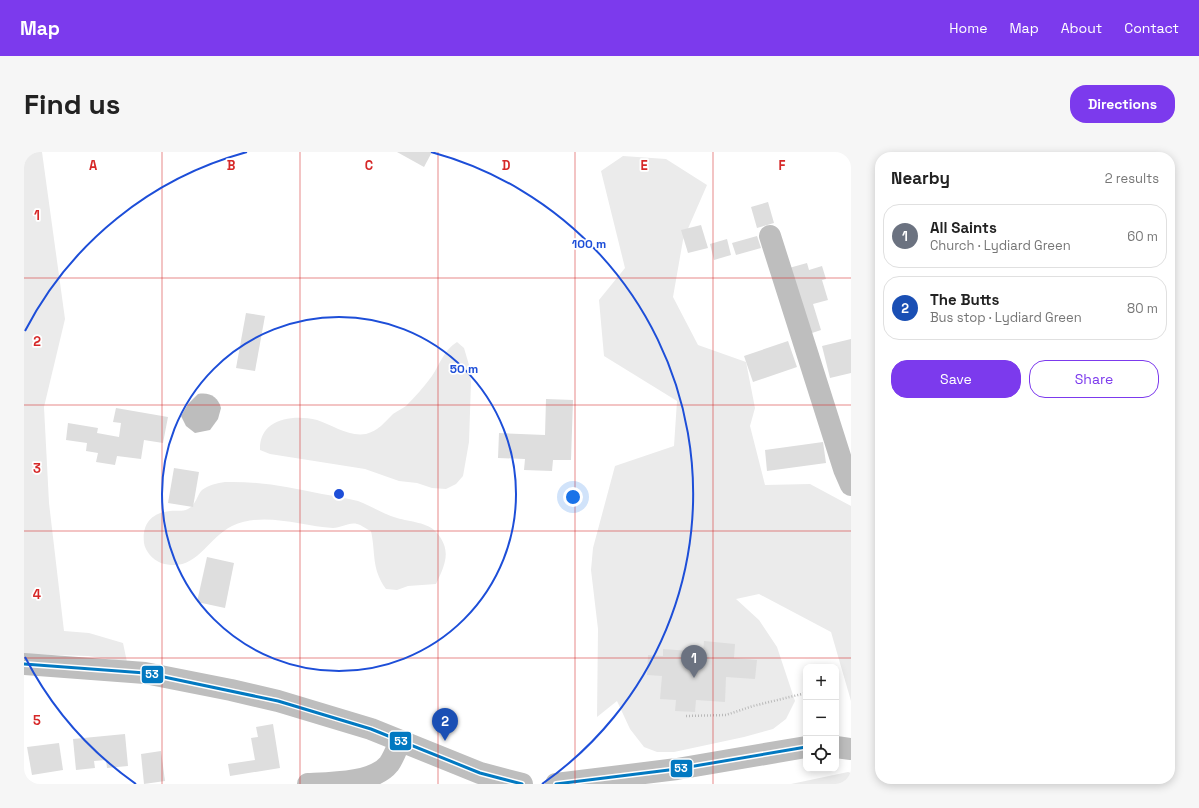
<!DOCTYPE html>
<meta charset="utf-8">
<style>
body{margin:0;font-family:"Space Grotesk",sans-serif;background:#f6f6f6;color:#222}
.controls{position:absolute;right:12px;bottom:12px;display:grid;overflow:hidden;border-radius:8px;box-shadow:0 2px 10px #0003}
.controls button{width:36px;height:36px;display:grid;place-items:center;padding:0;border:0;border-bottom:1px solid #e0e0e0;background:#fff;color:#222;font:20px sans-serif}
.you{position:absolute;left:549px;top:345px;width:14px;height:14px;margin:-10px;border:3px solid #fff;border-radius:50%;background:#1a73e8;box-shadow:0 0 0 6px #1a73e833}
.badge{display:grid;place-items:center;width:26px;height:26px;border-radius:50%;background:#7c3aed;color:#fff;font-size:13px;font-weight:700}
.pin{position:absolute;translate:-50% -33px;filter:drop-shadow(0 1px 2px #0008)}
.pin::after{content:'';position:absolute;top:21px;width:14px;height:12px;background:inherit;clip-path:polygon(0 0,100% 0,50% 100%)}
.list{margin:0;padding:0;list-style:none}
h2{display:flex;justify-content:space-between;align-items:center;height:52px;margin:0;padding:0 16px;font-size:17px}
h2 small{font-size:13px;font-weight:400;color:#767676}
.list li{display:grid;grid-template-columns:26px 1fr auto;gap:12px;align-items:center;box-sizing:border-box;height:64px;margin:0 8px 8px;padding:0 8px;border:1px solid #e0e0e0;border-radius:16px}
.list b{display:block;font-size:15px;white-space:nowrap}
.list p{margin:0;font-size:13px;white-space:nowrap;color:#767676}
.list em{font-size:13px;font-style:normal;color:#767676}
.actions{display:flex;gap:8px;padding:12px 16px}
.actions a{flex:1;padding:9px 0;border:1px solid #7c3aed;border-radius:16px;text-align:center;font-size:14px;color:#7c3aed}
.actions .main{background:#7c3aed;color:#fff}
.icon{flex:none;width:22px;height:22px;fill:none;stroke:currentColor;stroke-width:2;stroke-linecap:round;stroke-linejoin:round}
.map{position:relative;flex:none;width:827px;height:632px;overflow:hidden;border-radius:16px}
header{display:flex;align-items:center;gap:24px;box-sizing:border-box;height:56px;padding:0 20px;background:#7c3aed;color:#fff}
header strong{font-size:19px}
nav{display:flex;gap:22px;margin-inline-start:auto;font-size:14px}
.intro{display:flex;align-items:center;justify-content:space-between;box-sizing:border-box;height:96px;padding:0 24px}
h1{margin:0;font-size:28px}
.button{padding:10px 18px;border-radius:16px;background:#7c3aed;color:#fff;font-size:14px;font-weight:700}
main{display:flex;gap:24px;padding:0 24px}
aside{flex:1;background:#fff;border-radius:16px;box-shadow:0 2px 10px #0003}
.map>svg:first-child{display:block}
</style>
<header>
<strong>Map</strong>
<nav><a>Home</a><a>Map</a><a>About</a><a>Contact</a></nav>
</header>
<div class="intro"><h1>Find us</h1><a class="button">Directions</a></div>
<main>
<div class="map">
<svg width="827" height="632" viewBox="0 0 827 632">
<rect width="100%" height="100%" fill="#fff"/>
<g fill="#ebebeb">
<polygon points="0,0 18,0 41,167 20,255 25,351 40,479 65,481 99,491 103,510 64,504 0,502"/>
<polygon points="599,4 642,7 683,33 659,88 649,145 674,193 722,210 731,256 726,274 741,333 786,332 827,354 827,549 807,480 735,442 712,447 735,468 753,495 771,549 762,567 749,577 720,585 650,600 633,600 620,595 606,577 593,549 573,565 574,477 567,418 569,396 591,314 650,294 653,249 580,204 575,148 601,116 577,19"/>
<path d="M433,190L440,196L445,213L447,230L445,290L439,324L432,332L422,337L408,336L393,331L375,329L341,317L246,302L236,298C235,267 268,262 293,268C309,273 324,285 342,282C354,279 361,270 369,262C373,259 378,257 382,254C391,245 400,235 408,224C416,212 420,198 433,190Z"/>
<path d="M201,330C234,329 265,335 298,342C310,344 322,346 334,349C347,354 359,362 373,366C386,370 404,370 413,381C428,399 421,413 412,432L384,434L373,438L362,437C347,416 352,402 347,379C342,377 338,373 333,372C325,370 317,376 309,376C277,374 239,359 208,374C182,387 172,422 137,411C129,408 121,399 120,391C118,372 127,361 146,359C152,358 158,360 164,357C172,353 173,343 178,338C185,333 193,331 201,330Z"/>
<polygon points="824,620 827,621 827,632 767,632"/>
</g>
<path fill="#bdbdbd" d="M174,242C186,240 194,245 197,256L194,267L186,278L171,281L162,274L157,264L164,252Z"/>
<g fill="#dedede">
<polygon points="373,0 408,0 400,15"/>
<polygon points="744,50 750,71 733,76 727,55"/>
<polygon points="677,73 684,96 664,101 657,78"/>
<polygon points="733,84 737,96 712,103 708,91"/>
<polygon points="703,87 707,103 690,108 686,92"/>
<polygon points="783,111 785,118 798,114 802,127 798,128 804,148 789,152 797,178 785,182 765,116"/>
<polygon points="222,161 241,164 231,219 212,216"/>
<polygon points="827,187 827,221 806,226 798,194"/>
<polygon points="764,189 773,215 729,230 720,204"/>
<polygon points="522,247 549,248 547,308 529,308 528,319 500,318 501,307 474,306 475,281 521,283"/>
<polygon points="92,256 144,265 139,291 120,288 117,307 93,304 91,313 72,310 74,301 62,299 63,291 42,288 44,271 74,276 73,281 95,285 97,271 89,270"/>
<polygon points="799,290 802,311 743,319 741,298"/>
<polygon points="150,316 175,320 169,355 144,351"/>
<polygon points="183,405 210,411 201,456 173,450"/>
<polygon points="680,489 711,492 710,506 733,508 731,527 702,525 701,550 672,548 671,560 651,559 652,548 636,547 638,524 623,523 624,503 639,504 639,497 679,500"/>
<polygon points="249,572 256,616 206,624 204,612 231,608 227,586 234,585 232,575"/>
<polygon points="101,582 104,614 83,616 82,608 70,609 71,616 52,618 49,587"/>
<polygon points="35,591 39,618 8,623 3,595"/>
<polygon points="137,599 141,629 120,632 117,602"/>
</g>
<g fill="none" stroke-linecap="round" stroke-linejoin="round">
<polyline stroke="#b9b9b9" stroke-width="2.5" stroke-dasharray="1 2" stroke-linecap="butt" points="662,564 702,563 729,554 782,541"/>
<g stroke="#bebebe" stroke-width="22">
<polyline points="746,84 820,317 827,333"/>
<polyline points="0,512 121,521 207,538 254,549 347,577 456,621 498,632"/>
<polyline points="812,595 827,597"/>
<path d="M284,632C308,631 350,631 365,612C370,605 373,596 376,589"/>
<polyline points="532,632 653,617 782,595"/>
</g>
<defs>
<g id="bus-1">
<polyline points="0,512 121,521 254,549 347,577 456,621 498,632"/>
<polyline points="532,632 653,617 782,595"/>
</g>
</defs>
<use href="#bus-1" stroke="#fff" stroke-width="6"/>
<use href="#bus-1" stroke="#0279c1" stroke-width="3"/>
</g>
<path fill="none" stroke="#d62828" stroke-width="1" stroke-opacity="0.55" d="M138,0V632M276,0V632M414,0V632M551,0V632M689,0V632M0,126H827M0,253H827M0,379H827M0,506H827"/>
<g fill="none" stroke="#1d4ed8" stroke-width="2">
<circle cx="315" cy="342" r="177"/>
<path d="M112 632A354 354 0 0 1 1 505M1 179A354 354 0 0 1 223 0M407 0A354 354 0 0 1 518 632"/>
</g>
<g font-size="13" text-anchor="middle" font-weight="bold" fill="#d62828" stroke="#fff" stroke-width="3.5" stroke-linejoin="round" paint-order="stroke">
<text x="69" y="18">A</text>
<text x="207" y="18">B</text>
<text x="345" y="18">C</text>
<text x="482" y="18">D</text>
<text x="620" y="18">E</text>
<text x="758" y="18">F</text>
<text x="13" y="68">1</text>
<text x="13" y="194">2</text>
<text x="13" y="321">3</text>
<text x="13" y="447">4</text>
<text x="13" y="573">5</text>
</g>
<circle cx="315" cy="342" r="6" fill="#1d4ed8" stroke="#fff" stroke-width="2"/>
<g font-size="12" text-anchor="middle" font-weight="bold" fill="#1d4ed8" stroke="#fff" stroke-width="3.5" stroke-linejoin="round" paint-order="stroke">
<text x="565" y="96">100 m</text>
<text x="440" y="221">50 m</text>
</g>
<g stroke="#fff" stroke-width="1.5">
<rect x="117" y="513" width="23" height="19" rx="4" fill="#0279c1"/>
<rect x="365" y="579" width="23" height="20" rx="4" fill="#0279c1"/>
<rect x="646" y="607" width="23" height="19" rx="4" fill="#0279c1"/>
</g>
<g font-size="11" text-anchor="middle" font-weight="bold" fill="#fff">
<text x="128" y="526">53</text>
<text x="377" y="593">53</text>
<text x="657" y="620">53</text>
</g>
</svg>
<div class="controls">
<button>+</button>
<button>−</button>
<button><svg class="icon" aria-label="locate" viewBox="0 0 24 24"><circle cx="12" cy="12" r="6"/><path d="M12 2v4M12 18v4M2 12h4M18 12h4"/></svg></button>
</div>
<div class="you"></div>
<div class="pin badge" style="left:670px;top:526px;background:#6b7280">1</div>
<div class="pin badge" style="left:421px;top:589px;background:#1a4fb4">2</div>
</div>
<aside>
<h2>Nearby<small>2 results</small></h2>
<ul class="list">
<li><span class="badge" style="background:#6b7280">1</span><div><b>All Saints</b><p>Church · Lydiard Green</p></div><em>60 m</em></li>
<li><span class="badge" style="background:#1a4fb4">2</span><div><b>The Butts</b><p>Bus stop · Lydiard Green</p></div><em>80 m</em></li>
</ul>
<div class="actions"><a class="main">Save</a><a>Share</a></div>
</aside>
</main>
